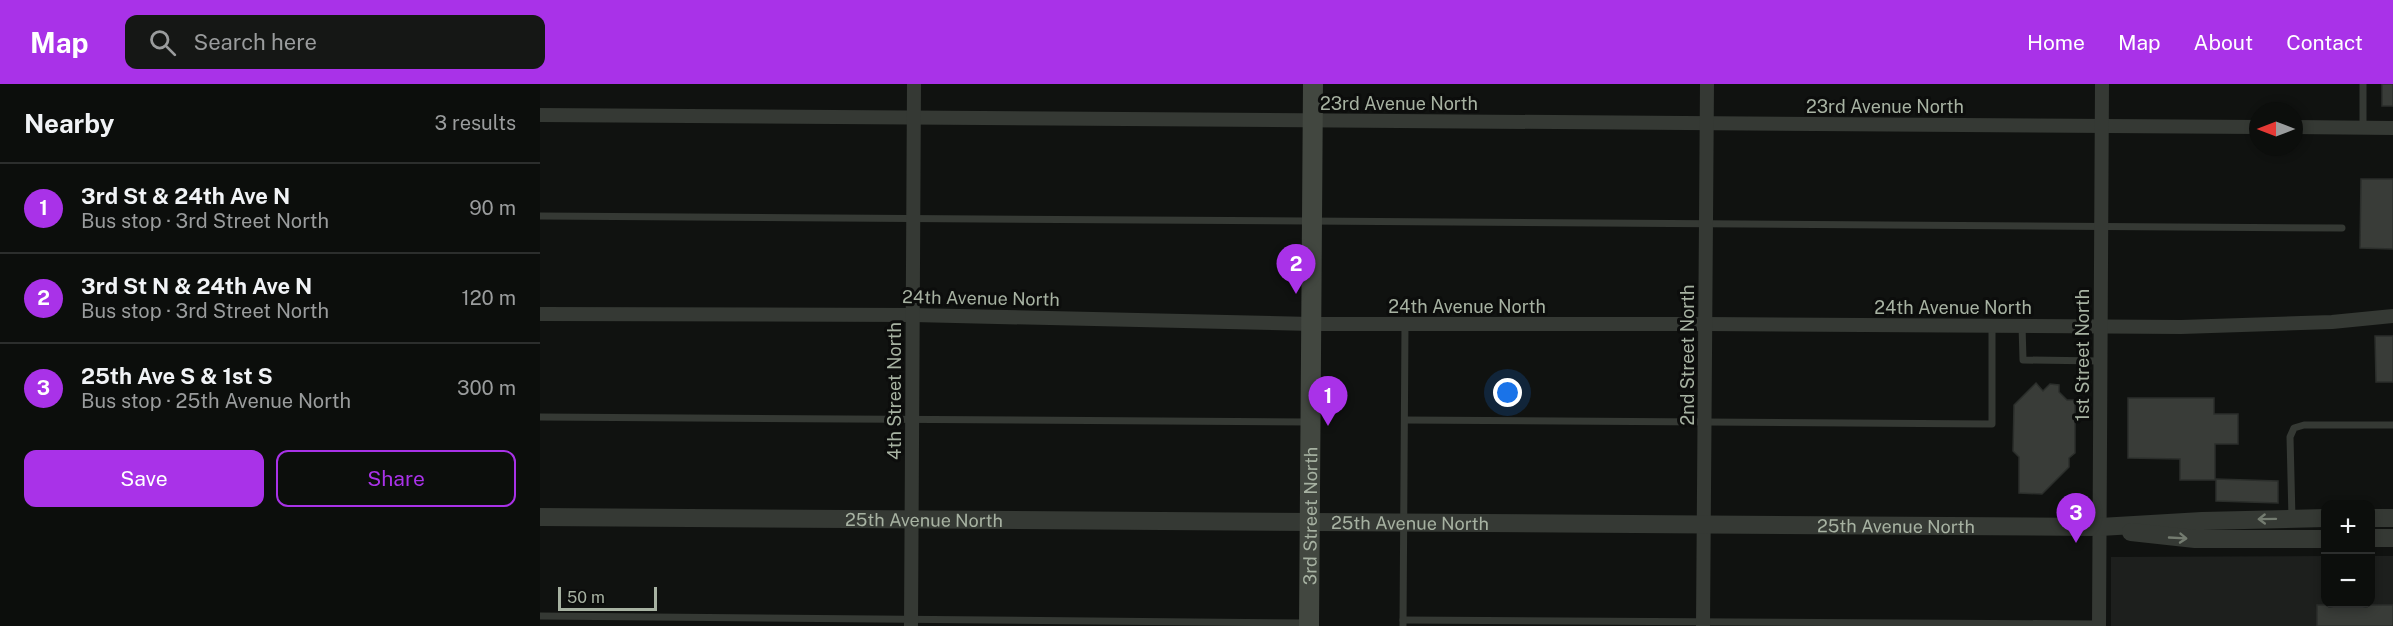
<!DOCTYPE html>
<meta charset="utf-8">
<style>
body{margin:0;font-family:"Public Sans",sans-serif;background:#151715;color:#f1f3f6}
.controls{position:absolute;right:18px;bottom:18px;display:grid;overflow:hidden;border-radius:12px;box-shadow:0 3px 9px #0003}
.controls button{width:54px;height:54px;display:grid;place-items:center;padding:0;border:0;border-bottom:2px solid #2c2e2d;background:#0c0e0c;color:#f1f3f6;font:30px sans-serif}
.compass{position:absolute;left:1709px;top:18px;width:54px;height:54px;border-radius:50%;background:#0c0e0c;box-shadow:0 3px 9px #0003;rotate:270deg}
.scale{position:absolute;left:18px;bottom:15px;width:99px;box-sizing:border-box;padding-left:6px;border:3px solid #a7b2a2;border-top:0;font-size:16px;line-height:21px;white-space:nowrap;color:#a7b2a2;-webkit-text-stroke:4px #0c0d0c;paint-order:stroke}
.you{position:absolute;left:968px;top:309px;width:21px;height:21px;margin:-15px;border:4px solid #fff;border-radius:50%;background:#1a73e8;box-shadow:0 0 0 9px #1a73e833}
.badge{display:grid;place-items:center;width:39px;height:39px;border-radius:50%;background:#a932e8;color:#fff;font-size:20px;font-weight:700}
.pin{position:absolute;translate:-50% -50px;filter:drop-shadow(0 2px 3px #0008)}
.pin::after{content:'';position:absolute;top:32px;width:21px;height:18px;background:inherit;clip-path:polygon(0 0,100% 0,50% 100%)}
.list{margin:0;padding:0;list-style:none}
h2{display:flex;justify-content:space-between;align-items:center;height:78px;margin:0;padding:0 24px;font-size:26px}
h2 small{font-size:20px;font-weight:400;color:#9a9c9d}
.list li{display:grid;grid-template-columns:39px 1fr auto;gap:18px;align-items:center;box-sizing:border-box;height:90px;padding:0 24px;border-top:2px solid #2c2e2d}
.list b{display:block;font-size:22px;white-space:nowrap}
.list p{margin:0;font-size:20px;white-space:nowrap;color:#9a9c9d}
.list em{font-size:20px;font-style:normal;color:#9a9c9d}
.actions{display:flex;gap:12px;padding:18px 24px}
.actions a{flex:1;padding:14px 0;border:2px solid #a932e8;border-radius:12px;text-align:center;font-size:21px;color:#a932e8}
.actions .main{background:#a932e8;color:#fff}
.icon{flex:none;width:33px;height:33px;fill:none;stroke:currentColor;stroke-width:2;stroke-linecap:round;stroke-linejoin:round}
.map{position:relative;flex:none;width:1853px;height:542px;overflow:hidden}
header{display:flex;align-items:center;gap:36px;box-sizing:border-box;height:84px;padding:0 30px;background:#a932e8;color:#fff}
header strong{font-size:28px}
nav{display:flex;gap:33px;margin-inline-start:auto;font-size:21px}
.search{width:420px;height:54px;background:#151715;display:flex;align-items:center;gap:15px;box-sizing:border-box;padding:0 21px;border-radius:12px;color:#9a9c9d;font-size:22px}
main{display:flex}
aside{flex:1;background:#0c0e0c}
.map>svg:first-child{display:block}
</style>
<header>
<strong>Map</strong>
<div class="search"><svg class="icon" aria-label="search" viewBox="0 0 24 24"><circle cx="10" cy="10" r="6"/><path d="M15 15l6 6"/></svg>Search here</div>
<nav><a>Home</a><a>Map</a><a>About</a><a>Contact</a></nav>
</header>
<main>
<aside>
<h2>Nearby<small>3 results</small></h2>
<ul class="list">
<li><span class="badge">1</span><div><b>3rd St &amp; 24th Ave N</b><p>Bus stop · 3rd Street North</p></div><em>90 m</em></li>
<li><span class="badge">2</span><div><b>3rd St N &amp; 24th Ave N</b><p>Bus stop · 3rd Street North</p></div><em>120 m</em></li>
<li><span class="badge">3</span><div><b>25th Ave S &amp; 1st S</b><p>Bus stop · 25th Avenue North</p></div><em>300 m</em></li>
</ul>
<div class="actions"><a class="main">Save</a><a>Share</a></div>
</aside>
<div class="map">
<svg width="1853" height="542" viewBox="0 0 1853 542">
<rect width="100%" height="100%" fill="#101210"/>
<polygon fill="#1d1f1d" points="1785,472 1786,520 1830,520 1831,472 1853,472 1853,542 1571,542 1571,473"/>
<g fill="#393c38" stroke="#2b2e2b" stroke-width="1.5">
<rect x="1842" y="0" width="11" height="22"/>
<polygon points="1821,95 1853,95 1853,165 1820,164"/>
<polygon points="1835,252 1853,252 1853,298 1836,298"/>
<polygon points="1496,299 1503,307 1510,300 1519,301 1519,308 1527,316 1535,316 1535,369 1529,374 1529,383 1502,410 1479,409 1479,373 1473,367 1474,321"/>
<polygon points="1588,314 1674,314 1674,330 1698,330 1698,360 1675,360 1675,396 1640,396 1640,375 1588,374"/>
<polygon points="1676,395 1738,397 1738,419 1676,417"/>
<rect x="1777" y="521" width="76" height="21"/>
</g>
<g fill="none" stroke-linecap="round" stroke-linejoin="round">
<g stroke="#353934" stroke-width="7">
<polyline points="1823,43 1823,0"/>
<polyline points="0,132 1802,144"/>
<polyline points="1482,241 1483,276 1560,277"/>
<polyline points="0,333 768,338"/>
<polyline points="865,336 1452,340 1452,241"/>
<polyline points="1752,434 1750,353 1754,344 1764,341 1853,341"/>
<polyline points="0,532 767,539"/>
<polyline points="863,536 1559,540"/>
<polyline points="863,542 865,240"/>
</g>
<g stroke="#353934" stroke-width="14">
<polyline points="0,31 1718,43"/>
<polyline points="1754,43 1853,44"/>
<polyline points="0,230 373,231 771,240 1165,240 1641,243 1792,238 1853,232"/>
<polyline points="371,542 374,0"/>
<polyline points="1163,542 1167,0"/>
<polyline points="1559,542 1562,0"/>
</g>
<g stroke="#353934" stroke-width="18">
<path id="s1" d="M0,433L1560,443L1662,437L1786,434"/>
<polyline points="1830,434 1853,434"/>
<polyline points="1591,448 1655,455 1786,455"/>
<polyline points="1830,454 1853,454"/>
</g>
<path stroke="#424740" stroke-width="20" id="s2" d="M769,542L773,0"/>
</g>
<defs><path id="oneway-shaft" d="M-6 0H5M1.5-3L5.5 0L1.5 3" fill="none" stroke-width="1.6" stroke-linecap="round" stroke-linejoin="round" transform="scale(1.5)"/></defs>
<g stroke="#747c70">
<use href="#oneway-shaft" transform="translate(1727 435) rotate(179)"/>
<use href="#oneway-shaft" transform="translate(1638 454) rotate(3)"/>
</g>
<g text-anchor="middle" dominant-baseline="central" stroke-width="6" stroke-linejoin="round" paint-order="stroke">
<g font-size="18" fill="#a7b2a2" stroke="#0c0d0c">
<text x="859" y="19">23rd Avenue North</text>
<text x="1345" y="22">23rd Avenue North</text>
<text transform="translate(441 214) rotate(1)">24th Avenue North</text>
<text x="927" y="222">24th Avenue North</text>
<text x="1413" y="223">24th Avenue North</text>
<text transform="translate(1147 271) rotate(-90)">2nd Street North</text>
<text transform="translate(1542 271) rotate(-90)">1st Street North</text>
<text transform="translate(354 307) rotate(-90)">4th Street North</text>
<text stroke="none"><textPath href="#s2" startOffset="110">3rd Street North</textPath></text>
<text stroke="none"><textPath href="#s1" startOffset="384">25th Avenue North</textPath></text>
<text stroke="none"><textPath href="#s1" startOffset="870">25th Avenue North</textPath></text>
<text stroke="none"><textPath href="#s1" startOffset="1356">25th Avenue North</textPath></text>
</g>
</g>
</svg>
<div class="controls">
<button>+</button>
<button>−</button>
</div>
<svg class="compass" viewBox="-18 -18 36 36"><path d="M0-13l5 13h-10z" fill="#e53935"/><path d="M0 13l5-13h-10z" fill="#9a9c9d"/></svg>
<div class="scale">50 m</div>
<div class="you"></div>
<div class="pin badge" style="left:788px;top:342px">1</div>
<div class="pin badge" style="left:756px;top:210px">2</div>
<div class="pin badge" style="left:1536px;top:459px">3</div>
</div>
</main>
